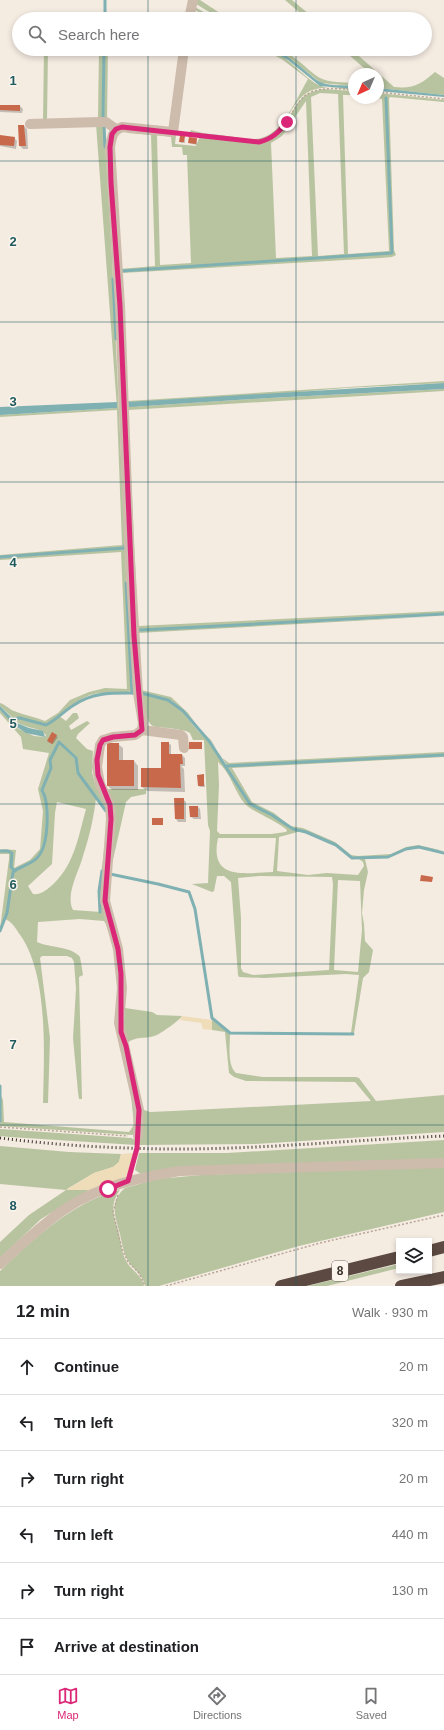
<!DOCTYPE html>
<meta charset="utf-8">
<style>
body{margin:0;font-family:Arial,sans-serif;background:#f2f2f2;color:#202124}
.controls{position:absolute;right:12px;bottom:12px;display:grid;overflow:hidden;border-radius:0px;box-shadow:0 2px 6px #0003}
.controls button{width:36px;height:36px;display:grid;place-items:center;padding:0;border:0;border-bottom:1px solid #e0e0e0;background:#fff;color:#202124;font:20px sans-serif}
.compass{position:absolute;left:348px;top:68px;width:36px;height:36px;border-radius:50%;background:#fff;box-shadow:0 2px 6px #0003;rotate:224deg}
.stop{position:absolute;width:12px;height:12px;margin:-9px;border:3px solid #db2777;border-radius:50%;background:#fff}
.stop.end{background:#db2777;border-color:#fff;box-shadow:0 1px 4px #0008}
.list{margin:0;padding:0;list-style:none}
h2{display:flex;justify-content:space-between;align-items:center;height:52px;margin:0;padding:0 16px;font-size:17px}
h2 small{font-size:13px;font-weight:400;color:#757577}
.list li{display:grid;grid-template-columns:26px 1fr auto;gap:12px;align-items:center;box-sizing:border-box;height:56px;padding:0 16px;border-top:1px solid #e0e0e0}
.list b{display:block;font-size:15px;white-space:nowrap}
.list em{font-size:13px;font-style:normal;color:#757577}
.icon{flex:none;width:22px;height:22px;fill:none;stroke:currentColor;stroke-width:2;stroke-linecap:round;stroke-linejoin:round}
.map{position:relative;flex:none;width:444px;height:1286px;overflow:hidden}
.search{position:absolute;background:#fff;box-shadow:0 2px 6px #0003;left:12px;right:12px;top:12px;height:44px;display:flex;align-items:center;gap:10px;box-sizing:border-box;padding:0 14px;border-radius:22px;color:#757577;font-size:15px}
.sheet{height:388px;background:#fff}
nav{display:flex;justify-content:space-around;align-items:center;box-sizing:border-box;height:56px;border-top:1px solid #e0e0e0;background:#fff;font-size:11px;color:#757577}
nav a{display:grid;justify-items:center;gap:2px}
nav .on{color:#db2777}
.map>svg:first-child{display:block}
</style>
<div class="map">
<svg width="444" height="1286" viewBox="0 0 444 1286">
<rect width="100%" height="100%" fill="#f4ebe1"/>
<g fill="#b8c4a0" fill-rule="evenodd">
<polygon points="196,0 200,0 229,19 221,19 196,4 195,7 216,19 211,19 195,10 193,19 191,19"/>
<polygon points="285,0 292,0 315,19 307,19"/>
<polygon points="44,49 48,49 47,120 43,121"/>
<polygon points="99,49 104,49 102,118 98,118"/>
<polygon points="105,49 108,49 107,119 104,118"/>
<path d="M263,49C284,49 304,80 321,86C331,90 346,85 354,90C342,89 328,86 316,89C288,95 289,137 258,141L190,132L191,130C203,134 215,134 227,136C238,137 250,141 261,138C282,134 298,96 308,79L283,60Z"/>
<path d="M273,49C291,49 305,69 320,78C329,83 344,82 354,83V86L321,83L289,58Z"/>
<path d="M342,49H351L394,87C414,89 421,84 435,72L444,78V95L378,88V85H382L378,80V74H371Z"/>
<path d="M323,89L354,91V95H343L348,254L389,251L382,99L378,98V93L444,100V102L390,97L389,99L394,250L396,255L392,257L380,258L122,273L128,401L444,381V383L345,388L129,407L269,398L444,389V391L128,410L138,626L444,611V613L140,630L444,616L138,633L141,690L171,697L188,713L200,730L211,740L221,757L229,763L444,752V754L227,765L210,740L172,701L140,692L120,269L155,266L151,135L128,133L123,130L176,135L175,144L196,146L200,136L259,143C288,137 286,114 303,97C309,92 316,91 323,89ZM320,93L338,94L344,254L318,256L311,97ZM385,98L393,253L122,271L392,252ZM306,101L312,256L276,258L271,143L282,136ZM157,135L171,137L172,147H182L183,155H187L191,263L160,265Z"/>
<polygon points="96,124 104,126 112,256 125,547 0,557 0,555 122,545 117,410 0,417 0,415 117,408"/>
<path d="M125,549L131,691C119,695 104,691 90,695C73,701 61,717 45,725L18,717L13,718L0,706V703C6,705 9,709 14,711C24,715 35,717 45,721L58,713L70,700L89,692L105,688L127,689L121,552L0,560V558Z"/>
<path d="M140,693L168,701L182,712L199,732L209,741L250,805L272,815L292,830L301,831L279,837L277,871L308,875L327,873L358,875L364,866L363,862L359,859H365L368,872L364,890L362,913L364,924L365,941L373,950L369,972L363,978L354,1033H351L359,975L346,974L264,978L239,977L238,975L231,882L224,876H217L214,891L212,892L192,884L208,883L210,831L208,825L204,740H193L190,733L186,731C147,722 152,739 140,693ZM218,762C231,773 234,791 245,804C254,813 276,820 287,830L286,832L271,834H220L217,831L219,785ZM218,838H276L273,872C244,873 209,881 218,838ZM259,876L332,877L333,884L329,970L253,975L243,972L241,968V918L238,878ZM338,880L360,881L362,930L358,972L334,970Z"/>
<path d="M0,710L19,729L34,736L45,737L46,735C38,726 22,729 14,719L17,718L46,726L59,716L66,721L73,713H77L79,718L69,726L71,730L87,721L90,723L78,734L76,738L87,749L93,751L92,772L96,787L106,804L109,816L103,898L115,944C107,934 109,928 104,921L80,919L38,922L37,942C50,948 71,946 80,957L83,975L79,977L82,1099H79L78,1092L73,1038L76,989L74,962L72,958L67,956H42L40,958L50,1038L48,1103H43C44,1053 49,972 18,932C15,927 11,921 5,919L14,873C21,866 31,865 38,858C50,846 51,804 43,789L51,769V760L59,743L75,759L77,774L96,798C94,817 89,838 83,856C79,872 65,894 73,910L101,912L99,891L108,818L105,807L78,773L76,758L58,742L50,760V768L42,790C49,804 49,846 36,858C30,864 21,865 15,870L11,865L13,853L0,849L16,850L14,868L30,860L40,849L43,811L38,789L49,753L23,749L21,737L0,713ZM57,802L86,809C78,838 74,867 50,887C45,891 40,895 33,894L28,886L52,864L55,813Z"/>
<polygon points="444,756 444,757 232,768 252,802 274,813 290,826 303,828 335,842 351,855 358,856 391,854 406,847 418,845 444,851 419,847 405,849 388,856 353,857 336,845 306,831 293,829 272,814 251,804 227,766"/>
<polygon points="105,789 146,789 146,794 131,797 126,802 110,873"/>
<polygon points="0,852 8,852 12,854 10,867 14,871 6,913 0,929 9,859 9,854 0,854"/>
<path d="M125,1008L152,1012L157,1015L182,1016C181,1019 158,1036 154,1036C144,1039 136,1036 127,1043L123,1033Z"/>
<path d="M212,1020L230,1034C230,1045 227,1065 236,1073L263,1077H356L359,1078L376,1101L444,1095V1132L255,1144L138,1145L141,1109L150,1112L173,1111L371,1101L355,1082L246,1081L234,1077L229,1073L225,1032L212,1030Z"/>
<polygon points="129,1076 136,1101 134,1134 132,1135 0,1126 1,1096 3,1100 4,1122 129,1132 134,1125"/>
<polygon points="0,1129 131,1138 136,1140 136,1145 10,1137 0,1136"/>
<polygon points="444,1140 444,1160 141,1174 135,1170 139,1153 227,1153"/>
<polygon points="0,1146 69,1152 121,1154 119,1162 113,1167 94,1173 67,1189 89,1190 41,1219 0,1258 0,1242 29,1215 66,1190 0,1184"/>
<path d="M444,1167V1212L299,1246L159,1286H145C143,1276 136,1271 130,1264C124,1256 122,1244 120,1234C116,1218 108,1202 125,1188L157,1179L201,1175Z"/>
<path d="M120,1190C108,1207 115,1217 119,1234C121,1244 122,1255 128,1264C134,1272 142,1276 144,1286H0V1271C35,1238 72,1202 120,1190Z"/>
<polygon points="399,1264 399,1268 327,1286 307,1286"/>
</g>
<g fill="#efdcb8">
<polygon points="182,1016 212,1020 212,1030 203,1029 201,1023 180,1020"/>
<polygon points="134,1153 126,1177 89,1190 66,1190 94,1173 113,1167 119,1162 121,1154"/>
</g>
<g fill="#7fb0b2">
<path d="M268,49C285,49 305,73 320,82C328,86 344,85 354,86V89L320,86L288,60Z"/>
<polygon points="378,88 444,95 444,97 378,91"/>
<polygon points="444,383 444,389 269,398 129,407 128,402"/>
<polygon points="117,402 117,408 0,415 0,407"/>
<polygon points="0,706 17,723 29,728 43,731 45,737 26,733 14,725 0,710"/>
</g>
<g fill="#0003">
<polygon points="0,106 20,106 23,109 22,113 0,112"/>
<polygon points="19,126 24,126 27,129 28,149 23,149 20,146"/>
<polygon points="0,136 14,138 17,141 16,149 0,146"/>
<polygon points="184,137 185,143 181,143 180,142"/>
<polygon points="197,139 197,145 189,143"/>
<polygon points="53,734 58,737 53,744 49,742"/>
<polygon points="168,743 171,745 171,755 182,755 185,758 185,766 181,766 184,769 185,792 147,791 142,787 162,769"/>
<polygon points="118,744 123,748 123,761 134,761 138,766 138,790 112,790 108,786"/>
<polygon points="203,775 205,787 200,787 199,786"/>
<polygon points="183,799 186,802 186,822 178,822 176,819"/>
<polygon points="198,807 200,809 201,819 194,819 191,817"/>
</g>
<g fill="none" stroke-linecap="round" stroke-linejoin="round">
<g stroke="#7fb0b2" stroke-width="3">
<polyline points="105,19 105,0"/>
<polyline points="103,118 104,49"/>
<polyline points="104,125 105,147"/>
<polyline points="121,271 392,253 386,98"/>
<polyline points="113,279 116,339"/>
<polyline points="0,557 125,548 125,545"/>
<polyline points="126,583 132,693"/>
<polyline points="140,630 444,614"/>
<polyline points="141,693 168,700 183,711 209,741 250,804 272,815 293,829 306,832 336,845 352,858 388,857 406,849 419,847 444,853"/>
<path d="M12,719L20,718L46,725C56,720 64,711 74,705C93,692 112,693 134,693"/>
<polyline points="226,766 444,755"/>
<polyline points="0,851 8,851 12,853 11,867 15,871"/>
<polyline points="110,874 158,884 189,892 195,909 212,1018 230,1033 353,1034"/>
<polyline points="100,912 99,891 102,871"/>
<path d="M0,931L7,913L13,872C20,866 30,865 37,858C49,846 50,804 42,790L51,768L50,760L59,742L76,758L78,773L106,811"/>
<polyline points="0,1086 0,1121"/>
</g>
</g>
<g fill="#c8694b">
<polygon points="0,105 20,105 20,111 0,110"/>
<polygon points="18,125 24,125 26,146 19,146"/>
<polygon points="0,135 15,137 14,146 0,145"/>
<polygon points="180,136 185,136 184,142 179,142"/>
<polygon points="189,137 197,138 196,144 188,143"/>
<polygon points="52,732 57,735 52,744 47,741"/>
<polygon points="161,742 169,742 169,754 182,754 183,764 180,764 181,788 141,787 141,768 161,768"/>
<rect x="189" y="742" width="13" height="7"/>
<polygon points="107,743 119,743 119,760 134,760 134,786 107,786"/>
<polygon points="204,774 204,786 198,786 197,775"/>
<polygon points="174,798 184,798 184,819 175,819"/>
<polygon points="189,806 198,806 198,817 190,817"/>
<rect x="152" y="818" width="11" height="7"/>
<polygon points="421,875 433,877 432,882 420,881"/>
</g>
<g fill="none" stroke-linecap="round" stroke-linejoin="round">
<g stroke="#b9a596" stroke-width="1.5" stroke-dasharray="2 2" stroke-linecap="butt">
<polyline points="378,92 444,99"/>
<path d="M182,133L259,142C292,135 290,98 314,91C327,87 341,89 354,90"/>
<polyline points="0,1127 128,1136"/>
<polyline points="131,1171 137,1146"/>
<polyline points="118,1195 113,1212 122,1249 128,1262 139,1273 145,1286"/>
<polyline points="166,1286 320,1243 444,1215"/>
</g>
<g stroke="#cdbbac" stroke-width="10">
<polyline points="189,19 193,0"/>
<polyline points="30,124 100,122 106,122 116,129"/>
<polyline points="142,730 181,735 183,737 184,748"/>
<path d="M138,1136L139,1110L119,1023L122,988L118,949L105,901L111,819L110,805L100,784L97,767L100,745L103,740L113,737L135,735L142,730L143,723L138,693L129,544L120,306L110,147C112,137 112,131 122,127L173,132L184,49"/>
<path d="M0,1264C21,1245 41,1225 65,1209C99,1186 141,1177 180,1171L444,1163"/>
</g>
<g stroke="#5c4a42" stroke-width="12">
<polyline points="429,1251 444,1247"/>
<polyline points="281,1286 399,1257"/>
<polyline points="401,1286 444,1277"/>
</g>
<path stroke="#3b302b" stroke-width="3" stroke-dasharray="1 3" stroke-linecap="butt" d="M0,1138C54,1145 108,1148 163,1149C256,1150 351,1140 444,1136"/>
</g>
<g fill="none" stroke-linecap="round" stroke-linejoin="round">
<path stroke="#db2777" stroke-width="5" d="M108,1189L128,1181L137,1148L139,1110L126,1046L121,1032V974L118,949L105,901L111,819L110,805L98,775L97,760L100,745L103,740L113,737L135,735L142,730L134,636L120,306L111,183L110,147L112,134L116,129L122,127L259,142C272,139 279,132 287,122"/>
</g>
<path fill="none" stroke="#1f5a5e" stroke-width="1" stroke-opacity="0.55" d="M148,0V19M296,0V19M148,49V1286M296,49V1286M0,161H444M0,322H444M0,482H444M0,643H444M0,804H444M0,964H444M0,1125H444"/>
<g text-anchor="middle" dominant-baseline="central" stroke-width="3" stroke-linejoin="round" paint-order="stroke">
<rect fill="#fbf5ee" stroke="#756b66" stroke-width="1" x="332" y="1261" width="16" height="20" rx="3"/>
<g font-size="12" font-weight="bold" fill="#3b302b">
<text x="340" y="1271">8</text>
</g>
</g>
<g font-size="13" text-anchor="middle" font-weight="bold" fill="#1f5a5e" stroke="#fbf5ee" stroke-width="3" stroke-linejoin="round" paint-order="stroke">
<text x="13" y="85">1</text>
<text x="13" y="246">2</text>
<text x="13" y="406">3</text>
<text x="13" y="567">4</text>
<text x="13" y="728">5</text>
<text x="13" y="889">6</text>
<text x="13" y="1049">7</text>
<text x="13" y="1210">8</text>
</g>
</svg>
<div class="controls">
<button><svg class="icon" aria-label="layers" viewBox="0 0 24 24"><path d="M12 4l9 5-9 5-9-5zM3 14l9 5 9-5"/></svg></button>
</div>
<svg class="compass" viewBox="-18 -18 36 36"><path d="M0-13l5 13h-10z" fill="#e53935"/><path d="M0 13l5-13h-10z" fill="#757577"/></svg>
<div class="stop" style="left:108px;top:1189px"></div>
<div class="stop end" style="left:287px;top:122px"></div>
<div class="search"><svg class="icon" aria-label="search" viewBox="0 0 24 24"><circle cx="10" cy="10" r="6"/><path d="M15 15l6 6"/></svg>Search here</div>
</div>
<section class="sheet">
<h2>12 min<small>Walk · 930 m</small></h2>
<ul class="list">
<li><svg class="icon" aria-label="ahead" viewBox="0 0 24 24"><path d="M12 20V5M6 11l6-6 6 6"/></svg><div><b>Continue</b></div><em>20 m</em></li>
<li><svg class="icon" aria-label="left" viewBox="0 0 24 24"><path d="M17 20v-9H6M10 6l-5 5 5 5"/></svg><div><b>Turn left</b></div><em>320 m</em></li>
<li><svg class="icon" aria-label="right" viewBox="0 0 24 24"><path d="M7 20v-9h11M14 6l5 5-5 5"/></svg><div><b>Turn right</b></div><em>20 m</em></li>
<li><svg class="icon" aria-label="left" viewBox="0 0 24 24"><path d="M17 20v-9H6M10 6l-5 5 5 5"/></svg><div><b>Turn left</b></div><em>440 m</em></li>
<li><svg class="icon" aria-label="right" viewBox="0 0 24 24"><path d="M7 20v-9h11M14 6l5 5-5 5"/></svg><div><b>Turn right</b></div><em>130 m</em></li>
<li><svg class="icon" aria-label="arrive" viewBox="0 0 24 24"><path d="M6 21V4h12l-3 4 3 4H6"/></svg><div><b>Arrive at destination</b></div></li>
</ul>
</section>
<nav>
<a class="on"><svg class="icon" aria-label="map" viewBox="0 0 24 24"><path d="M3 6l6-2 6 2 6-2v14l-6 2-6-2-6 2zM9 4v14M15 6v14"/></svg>Map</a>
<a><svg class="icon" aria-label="directions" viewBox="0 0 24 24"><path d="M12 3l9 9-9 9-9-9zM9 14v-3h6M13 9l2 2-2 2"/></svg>Directions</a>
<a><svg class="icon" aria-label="saved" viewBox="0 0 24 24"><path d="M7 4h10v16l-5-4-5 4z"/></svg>Saved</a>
</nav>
